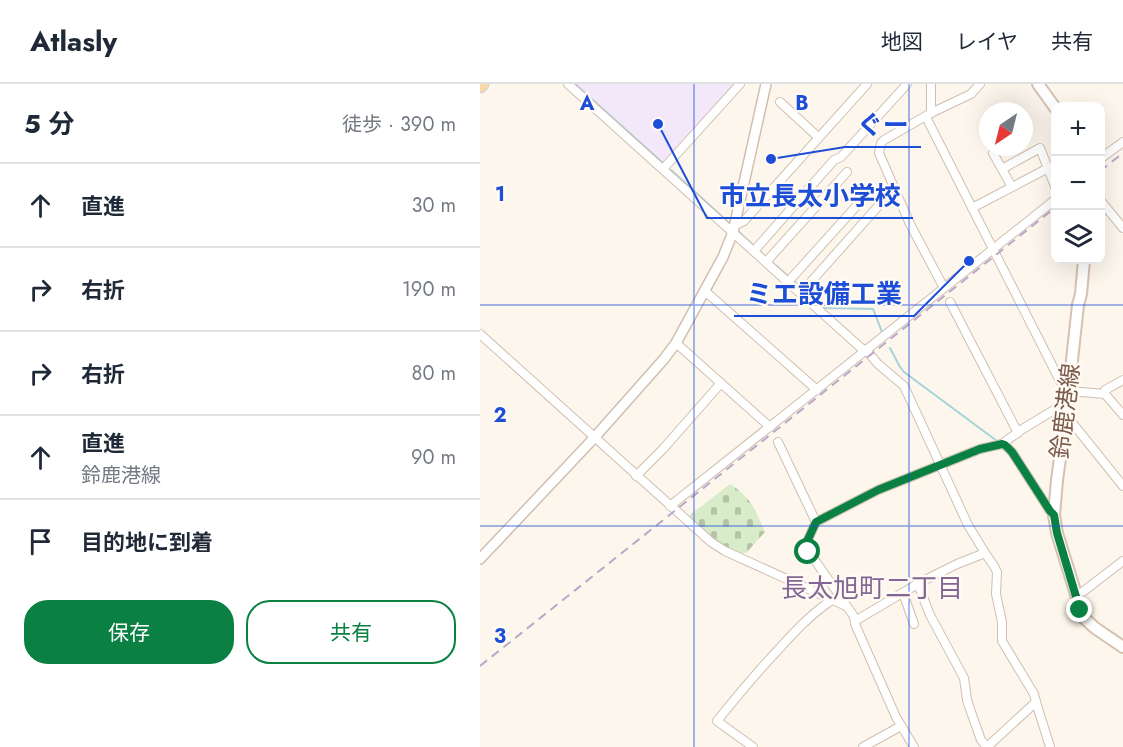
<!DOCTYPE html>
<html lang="ja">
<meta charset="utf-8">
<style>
body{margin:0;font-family:Jost,"Noto Sans JP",sans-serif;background:#f2f2f3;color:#1f2937}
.controls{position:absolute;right:18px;top:18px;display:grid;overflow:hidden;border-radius:12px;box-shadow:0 6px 24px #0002}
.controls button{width:54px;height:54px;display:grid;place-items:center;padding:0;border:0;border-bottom:2px solid #e0e1e3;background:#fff;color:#1f2937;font:30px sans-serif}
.compass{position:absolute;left:499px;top:18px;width:54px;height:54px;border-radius:50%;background:#fff;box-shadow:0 6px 24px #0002;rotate:215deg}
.stop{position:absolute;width:18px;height:18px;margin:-14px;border:4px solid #0b8043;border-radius:50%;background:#fff}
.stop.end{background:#0b8043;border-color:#fff;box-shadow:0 2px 6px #0008}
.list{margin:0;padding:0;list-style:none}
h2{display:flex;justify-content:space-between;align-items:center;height:78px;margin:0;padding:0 24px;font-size:26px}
h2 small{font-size:20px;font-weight:400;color:#747a83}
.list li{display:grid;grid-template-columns:39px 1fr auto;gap:18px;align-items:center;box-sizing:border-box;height:84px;padding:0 24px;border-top:2px solid #e0e1e3}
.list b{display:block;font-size:22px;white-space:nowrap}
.list p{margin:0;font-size:20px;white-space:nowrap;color:#747a83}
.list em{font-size:20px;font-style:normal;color:#747a83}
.actions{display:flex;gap:12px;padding:18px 24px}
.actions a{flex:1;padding:14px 0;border:2px solid #0b8043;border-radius:24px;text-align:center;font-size:21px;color:#0b8043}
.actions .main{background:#0b8043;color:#fff}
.icon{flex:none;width:33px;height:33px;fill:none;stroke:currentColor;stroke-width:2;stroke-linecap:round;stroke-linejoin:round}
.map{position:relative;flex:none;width:643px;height:663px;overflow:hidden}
header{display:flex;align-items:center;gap:36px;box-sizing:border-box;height:84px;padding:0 30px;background:#fff;border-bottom:2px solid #e0e1e3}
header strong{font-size:28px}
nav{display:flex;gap:33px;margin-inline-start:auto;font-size:21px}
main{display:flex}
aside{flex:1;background:#fff}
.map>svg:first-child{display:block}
</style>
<header>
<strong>Atlasly</strong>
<nav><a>地図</a><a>レイヤ</a><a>共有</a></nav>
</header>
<main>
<aside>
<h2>5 分<small>徒歩 · 390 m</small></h2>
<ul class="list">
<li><svg class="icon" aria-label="ahead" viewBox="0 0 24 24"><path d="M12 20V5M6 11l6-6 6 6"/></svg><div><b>直進</b></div><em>30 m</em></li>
<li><svg class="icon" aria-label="right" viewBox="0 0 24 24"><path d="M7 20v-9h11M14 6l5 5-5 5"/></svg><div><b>右折</b></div><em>190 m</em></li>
<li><svg class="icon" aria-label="right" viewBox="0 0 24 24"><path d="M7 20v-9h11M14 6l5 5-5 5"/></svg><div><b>右折</b></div><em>80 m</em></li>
<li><svg class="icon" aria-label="ahead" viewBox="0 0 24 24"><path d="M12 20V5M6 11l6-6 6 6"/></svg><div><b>直進</b><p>鈴鹿港線</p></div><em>90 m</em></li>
<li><svg class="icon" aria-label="arrive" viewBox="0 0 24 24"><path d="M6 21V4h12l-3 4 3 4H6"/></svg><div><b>目的地に到着</b></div></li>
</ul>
<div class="actions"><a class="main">保存</a><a>共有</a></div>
</aside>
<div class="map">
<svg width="643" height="663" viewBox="0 0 643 663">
<defs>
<pattern id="cemetery-stones" width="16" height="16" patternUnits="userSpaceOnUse" patternTransform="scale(1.5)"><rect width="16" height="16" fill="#d8ecc9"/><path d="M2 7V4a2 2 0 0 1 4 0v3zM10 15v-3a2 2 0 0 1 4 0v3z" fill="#b4c2a5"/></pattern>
</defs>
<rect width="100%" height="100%" fill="#fdf6ec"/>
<polygon fill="#f3e8fa" points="91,0 256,0 184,81"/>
<path fill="url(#cemetery-stones)" d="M250,400C271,413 276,427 285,448L267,468L259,471L248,467L207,435L210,431Z"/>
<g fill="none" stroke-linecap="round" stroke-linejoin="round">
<g stroke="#a5d3da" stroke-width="2">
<polyline points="95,0 184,80"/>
<polyline points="191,86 248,138"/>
<polyline points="259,148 274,162"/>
<polyline points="278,166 286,173"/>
<polyline points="292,178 309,193"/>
<polyline points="314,197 321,204"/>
<polyline points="326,209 334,215"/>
<polyline points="344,224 393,225 402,248"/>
<polyline points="410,264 420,283 424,288 517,357"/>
</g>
<defs>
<g id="minor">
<polyline points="88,0 381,264 386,266 398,280 424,302 488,441 505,469 514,482 517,488 516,510 522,538 522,557 554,610 556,618 570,663"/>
<polyline points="451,0 451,29"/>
<polyline points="300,18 338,53"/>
<polyline points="446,33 580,297 588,307 625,310 625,306 643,296"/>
<polyline points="513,69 532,103"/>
<polyline points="620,75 643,58"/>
<polyline points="183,85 260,0"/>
<polyline points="522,85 560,64 576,105"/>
<polyline points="620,116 643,144"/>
<polyline points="492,124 576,80"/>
<polyline points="254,142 264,137 387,0"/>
<polyline points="274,167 354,76 361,73 427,0"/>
<polyline points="286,178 367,88"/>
<polyline points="308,198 389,108 401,119 321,209"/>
<polyline points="464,204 430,140 399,69 401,59 404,56 451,29 491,10 500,0"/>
<polyline points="225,207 337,306"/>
<polyline points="470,218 538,349"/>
<polyline points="0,250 231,458 245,467 366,522"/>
<polyline points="196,259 290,343"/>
<polyline points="625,310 643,331"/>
<polyline points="586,331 643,402"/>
<polyline points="298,358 336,438"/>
<polyline points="522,360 541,346 587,318"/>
<polyline points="156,392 183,365 241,299"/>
<polyline points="190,422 576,115"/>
<polyline points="438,500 450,531 484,594 487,616 491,628 501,656 505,661 509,663"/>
<polyline points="423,509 434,540"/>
<polyline points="596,513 643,477"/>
<polyline points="375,537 441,498 477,480 505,469"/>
<path d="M273,663L237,637C257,612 276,589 298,566C315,547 331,530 352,516"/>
<polyline points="383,663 421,642"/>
<polyline points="434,663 416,633 375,540 375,537 373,531 325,462 336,438 398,406 500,365 522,360 525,361 532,368 570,427 574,431"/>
<polyline points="507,663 556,618"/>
</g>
<polyline id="tertiary" points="0,475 114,354 184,275 196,259 243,173 253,148 286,0"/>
<g id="secondary">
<polyline points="558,0 576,25"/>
<polyline points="604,176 601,210 598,221 586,331 577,396 574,431 577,449 603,533 615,544 643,563"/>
</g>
<polyline id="primary" points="0,2 2,0"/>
</defs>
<use href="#minor" stroke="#d1beb0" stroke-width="10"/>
<use href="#tertiary" stroke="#d1beb0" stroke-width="12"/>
<use href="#secondary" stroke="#d6c0b0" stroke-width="14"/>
<use href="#primary" stroke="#dad1cd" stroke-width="15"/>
<use href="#minor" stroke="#fff" stroke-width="8"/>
<use href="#tertiary" stroke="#fff" stroke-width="9"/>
<use href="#secondary" stroke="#fff" stroke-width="10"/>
<use href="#primary" stroke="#fbd9a5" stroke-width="12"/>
<g stroke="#b9a8c9" stroke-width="2" stroke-dasharray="9 6" stroke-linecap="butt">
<polyline points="620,87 643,69"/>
<polyline points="0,582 576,123"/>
</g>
</g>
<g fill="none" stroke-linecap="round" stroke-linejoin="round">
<polyline stroke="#0b8043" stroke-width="8" points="328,468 325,462 336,438 398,406 500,365 522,360 525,361 532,368 570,427 574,431 577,449 600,526"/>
</g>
<path fill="none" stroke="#1d4ed8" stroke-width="1.5" stroke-opacity="0.55" d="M214,0V663M429,0V663M0,221H643M0,442H643"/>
<g text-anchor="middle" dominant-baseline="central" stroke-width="4.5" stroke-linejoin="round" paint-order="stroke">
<g font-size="24" fill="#7a5c4d" stroke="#fffaf3">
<text transform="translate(585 327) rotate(-83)">鈴鹿港線</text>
</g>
<g font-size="26" fill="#846695" stroke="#fffaf3">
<text x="392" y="504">長太旭町二丁目</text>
</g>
</g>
<g font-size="20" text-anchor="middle" font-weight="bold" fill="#1d4ed8" stroke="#fffaf3" stroke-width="4.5" stroke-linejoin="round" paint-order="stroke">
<text x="107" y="26">A</text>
<text x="322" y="26">B</text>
<text x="20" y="117">1</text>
<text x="20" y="338">2</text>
<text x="20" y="559">3</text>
</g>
<path fill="none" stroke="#1d4ed8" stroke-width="2" d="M291 75L365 63H441M178 40L227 134H433M489 177L434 232H254"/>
<g fill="#1d4ed8" stroke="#fffaf3" stroke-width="2">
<circle cx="291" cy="75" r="6"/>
<circle cx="178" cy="40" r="6"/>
<circle cx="489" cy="177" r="6"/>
</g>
<g font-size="26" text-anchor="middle" font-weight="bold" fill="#1d4ed8" stroke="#fffaf3" stroke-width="4.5" stroke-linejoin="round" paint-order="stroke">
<text x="403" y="50">ぐー</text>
<text x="330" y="121">市立長太小学校</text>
<text x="344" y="219">ミエ設備工業</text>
</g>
</svg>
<div class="controls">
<button>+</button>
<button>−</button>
<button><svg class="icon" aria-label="layers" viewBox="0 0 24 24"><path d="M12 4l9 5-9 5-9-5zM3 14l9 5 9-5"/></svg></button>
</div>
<svg class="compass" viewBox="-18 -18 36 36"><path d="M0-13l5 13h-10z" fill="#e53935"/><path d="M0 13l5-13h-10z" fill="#747a83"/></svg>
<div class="stop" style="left:328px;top:468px"></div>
<div class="stop end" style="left:600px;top:526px"></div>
</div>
</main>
